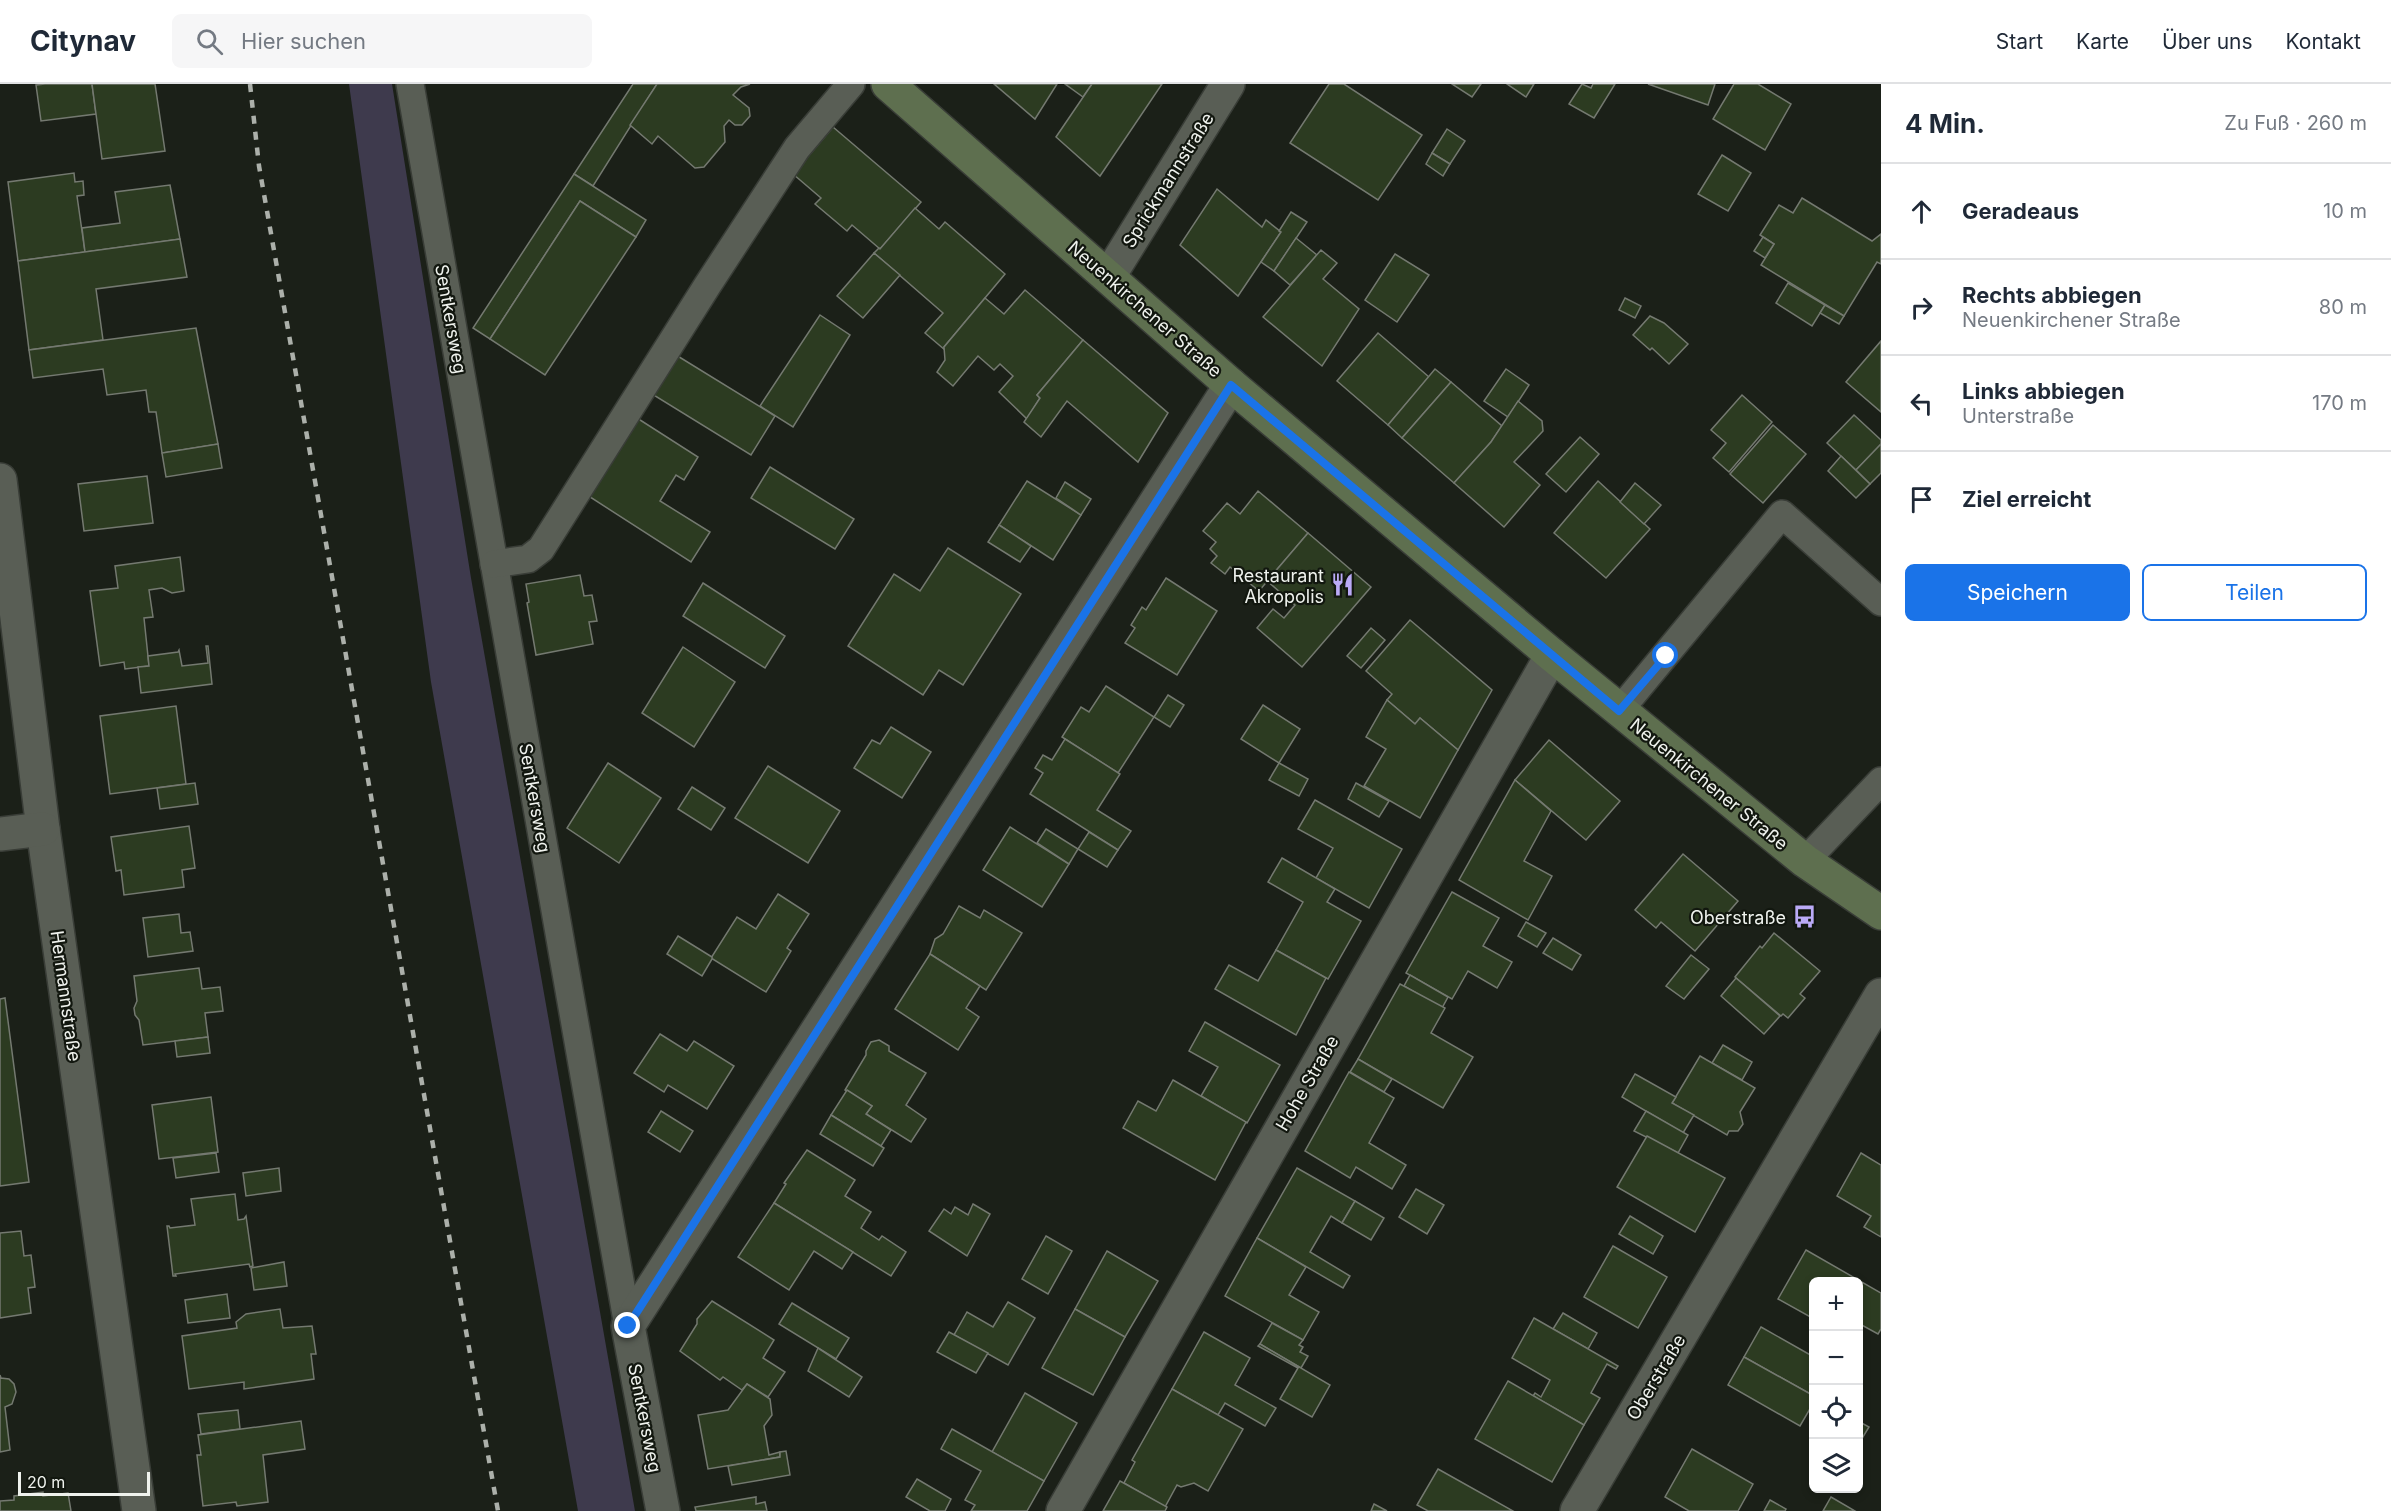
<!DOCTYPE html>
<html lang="de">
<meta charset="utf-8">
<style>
body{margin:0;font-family:Inter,sans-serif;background:#f6f6f7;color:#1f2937}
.controls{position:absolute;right:18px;bottom:18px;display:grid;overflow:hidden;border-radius:9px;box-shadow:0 3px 9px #0003}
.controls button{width:54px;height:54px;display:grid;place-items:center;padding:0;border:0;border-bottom:2px solid #e0e1e3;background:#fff;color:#1f2937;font:30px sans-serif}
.scale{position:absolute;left:18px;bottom:15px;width:132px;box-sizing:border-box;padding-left:6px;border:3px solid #eff2ed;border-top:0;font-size:16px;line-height:21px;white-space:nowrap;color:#eff2ed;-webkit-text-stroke:4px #12170f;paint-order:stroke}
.stop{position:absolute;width:18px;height:18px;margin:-14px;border:4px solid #1a73e8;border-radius:50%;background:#fff}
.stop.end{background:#1a73e8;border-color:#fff;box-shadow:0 2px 6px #0008}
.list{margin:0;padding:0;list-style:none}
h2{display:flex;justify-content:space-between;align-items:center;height:78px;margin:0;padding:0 24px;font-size:26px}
h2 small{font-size:20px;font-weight:400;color:#747a83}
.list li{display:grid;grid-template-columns:39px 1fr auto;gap:18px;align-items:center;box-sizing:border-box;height:96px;padding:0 24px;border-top:2px solid #e0e1e3}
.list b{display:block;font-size:22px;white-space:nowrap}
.list p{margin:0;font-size:20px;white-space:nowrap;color:#747a83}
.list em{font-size:20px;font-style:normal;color:#747a83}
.actions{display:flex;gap:12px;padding:18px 24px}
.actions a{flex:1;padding:14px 0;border:2px solid #1a73e8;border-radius:9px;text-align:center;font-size:21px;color:#1a73e8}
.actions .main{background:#1a73e8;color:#fff}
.icon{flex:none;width:33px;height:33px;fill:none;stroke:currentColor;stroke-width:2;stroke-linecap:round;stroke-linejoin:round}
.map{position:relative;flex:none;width:1881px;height:1427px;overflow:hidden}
header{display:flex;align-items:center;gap:36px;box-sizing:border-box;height:84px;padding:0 30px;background:#fff;border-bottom:2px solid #e0e1e3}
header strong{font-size:28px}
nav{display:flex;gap:33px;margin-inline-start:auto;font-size:21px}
.search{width:420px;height:54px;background:#f6f6f7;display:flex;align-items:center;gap:15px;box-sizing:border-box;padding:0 21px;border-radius:9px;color:#747a83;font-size:22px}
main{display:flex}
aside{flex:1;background:#fff}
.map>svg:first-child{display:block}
</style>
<header>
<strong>Citynav</strong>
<div class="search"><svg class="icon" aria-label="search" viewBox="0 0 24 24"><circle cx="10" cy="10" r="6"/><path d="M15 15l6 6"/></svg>Hier suchen</div>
<nav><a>Start</a><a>Karte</a><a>Über uns</a><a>Kontakt</a></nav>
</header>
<main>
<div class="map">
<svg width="1881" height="1427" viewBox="0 0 1881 1427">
<rect width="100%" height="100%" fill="#1b2018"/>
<polygon fill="#3e3a4d" points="349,0 392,0 471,494 635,1427 578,1427 431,598"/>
<g fill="#2c3b21" stroke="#747970" stroke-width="1.5">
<polygon points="45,0 92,0 96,30 41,37 36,1"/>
<polygon points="92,0 155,0 165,67 102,75"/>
<polygon points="633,0 657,0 593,102 574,90"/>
<polygon points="657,0 750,0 741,3 733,11 749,24 750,32 742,41 735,41 729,36 724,42 725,58 704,83 695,84 658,52 652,60 630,41"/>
<polygon points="994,0 1057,0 1035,35"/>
<polygon points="1065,0 1092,0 1083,13"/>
<polygon points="1092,0 1162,0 1100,92 1056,53"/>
<polygon points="1329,0 1344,0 1422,51 1378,116 1290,59"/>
<polygon points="1452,0 1481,0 1472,13"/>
<polygon points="1507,0 1534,0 1526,13"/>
<polygon points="1582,0 1591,4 1593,0 1615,0 1594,34 1569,20"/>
<polygon points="1648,0 1715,0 1708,21"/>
<polygon points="1734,0 1758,0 1791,20 1765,66 1713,35"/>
<polygon points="833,43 921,118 880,165 852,141 847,147 815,120 821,114 793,90"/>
<polygon points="1447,45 1465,57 1450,80 1432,69"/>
<polygon points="1432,69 1450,80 1443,92 1426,80"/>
<polygon points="1722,71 1751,89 1728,127 1698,110"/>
<polygon points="74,89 75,98 83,97 84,111 77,112 85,168 18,177 8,98"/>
<polygon points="574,90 646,136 636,153 580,117 490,255 473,244"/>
<polygon points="170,101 180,155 85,168 82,144 120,139 115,108"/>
<polygon points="1217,105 1262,143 1266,136 1281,148 1238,212 1180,161"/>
<polygon points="1802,114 1872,157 1881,150 1881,180 1877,178 1844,232 1761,181 1774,160 1760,151 1779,121 1793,129"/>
<polygon points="580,117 636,153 545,291 490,255"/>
<polygon points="915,124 939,145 945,138 1005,190 944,263 945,266 925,249 943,229 874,169 879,164 880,165"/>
<polygon points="1291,128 1307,138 1274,187 1261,178 1281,148 1279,147"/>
<polygon points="1763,153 1774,160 1765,174 1754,167"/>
<polygon points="1296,154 1317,171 1290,201 1274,187"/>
<polygon points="180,155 187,193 96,205 103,256 29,266 18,177"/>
<polygon points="1321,166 1337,179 1323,195 1359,225 1322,282 1263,233"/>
<polygon points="874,169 900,191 863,234 837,212"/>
<polygon points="1395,170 1429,191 1397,238 1365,216"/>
<polygon points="1788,199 1825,221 1812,242 1776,219"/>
<polygon points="1025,206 1083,256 1037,311 1040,314 1027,335 999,308 1013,292 1000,280 994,286 978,272 953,302 937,288 945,276 944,263 985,214 1004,230"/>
<polygon points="1625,214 1641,222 1635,234 1619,226"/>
<polygon points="1825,221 1844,232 1839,240 1820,229"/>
<polygon points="820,231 850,251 793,343 760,322"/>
<polygon points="1650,232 1664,239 1688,260 1669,280 1652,264 1650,266 1633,251"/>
<polygon points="196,244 218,360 162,369 156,328 149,328 146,306 107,311 103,285 33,294 29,266"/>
<polygon points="1378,249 1429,293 1388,341 1337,297"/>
<polygon points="1083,256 1168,329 1138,378 1067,317 1041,353 1024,338 1040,314 1037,311"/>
<polygon points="1881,257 1881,328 1846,298"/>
<polygon points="676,271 775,332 751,371 652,310"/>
<polygon points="1435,285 1451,298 1402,354 1388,341"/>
<polygon points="1506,285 1529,301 1508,333 1484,317"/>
<polygon points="1451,298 1502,342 1491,358 1454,399 1402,354"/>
<polygon points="1742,311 1772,338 1729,388 1713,374 1726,359 1711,346"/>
<polygon points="1518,317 1542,337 1543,347 1514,378 1540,401 1504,443 1454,399 1491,358"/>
<polygon points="1854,331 1881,356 1881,360 1856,386 1827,359"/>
<polygon points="637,334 698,373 684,396 676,391 660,417 710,448 691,478 587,411"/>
<polygon points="1773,341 1806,370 1763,419 1730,390"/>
<polygon points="1580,353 1599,370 1566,408 1546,390"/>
<polygon points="218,360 222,384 166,393 162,369"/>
<polygon points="1881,360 1881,389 1870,400 1856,386"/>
<polygon points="1841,372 1870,400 1856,414 1828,387"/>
<polygon points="770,383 854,435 835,465 751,414"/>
<polygon points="147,392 153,439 84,447 78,400"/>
<polygon points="1027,397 1081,431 1053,476 999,441"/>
<polygon points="1598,397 1650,445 1606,494 1554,449"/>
<polygon points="1065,398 1091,415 1081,431 1056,414"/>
<polygon points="1635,399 1661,421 1644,440 1620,418"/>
<polygon points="1258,407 1308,449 1259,507 1230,483 1225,490 1211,479 1217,472 1210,465 1216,458 1203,447 1227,419 1240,430"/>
<polygon points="999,441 1031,462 1020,478 988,458"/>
<polygon points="1308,449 1371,503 1302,583 1257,544 1273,525 1284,534 1295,521 1267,497"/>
<polygon points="948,464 1021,510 963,601 939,586 923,611 848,562 894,490 920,507"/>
<polygon points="180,473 184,507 172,509 162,504 149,506 153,533 144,534 149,582 125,585 124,578 100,582 90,507 118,504 115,482"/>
<polygon points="580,491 584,512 592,511 597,537 589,538 593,560 536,571 527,519 529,518 526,500"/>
<polygon points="1166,494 1217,527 1177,591 1125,559 1135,544 1131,541 1142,523 1146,526"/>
<polygon points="703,499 785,552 765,584 683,532"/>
<polygon points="1410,536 1492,606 1458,666 1420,634 1415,640 1387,616 1392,610 1366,587"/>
<polygon points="1371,544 1385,556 1361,584 1347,572"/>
<polygon points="206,562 208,562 212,600 141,609 138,583 149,582 148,572 178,568 179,566 182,582 208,579"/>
<polygon points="683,563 735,598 694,663 642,629"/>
<polygon points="1106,602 1154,633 1118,689 1062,653 1081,623 1089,628"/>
<polygon points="1168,611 1184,621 1170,643 1154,633"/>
<polygon points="1387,616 1415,640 1420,634 1458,666 1420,734 1364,702 1386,665 1366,653"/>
<polygon points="1263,621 1300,645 1279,679 1241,655"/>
<polygon points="176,622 186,700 110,710 100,632"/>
<polygon points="891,643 931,668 902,714 854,684 872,656 880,660"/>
<polygon points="1065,655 1120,690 1097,726 1131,747 1118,766 1030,710 1043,689 1035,684 1043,671 1052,676"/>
<polygon points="1549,656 1620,717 1586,756 1515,696"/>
<polygon points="608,679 661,714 619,779 567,744"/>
<polygon points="1279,679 1308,695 1299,712 1269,696"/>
<polygon points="768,682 840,727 808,779 735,734"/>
<polygon points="1515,696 1551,727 1524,777 1552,792 1528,836 1459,796"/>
<polygon points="195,699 198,720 160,725 157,704"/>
<polygon points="1356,699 1389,717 1379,733 1348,715"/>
<polygon points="692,703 725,724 711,746 678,725"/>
<polygon points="1315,716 1402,765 1369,824 1316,794 1333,764 1298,745"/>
<polygon points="189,742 195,784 182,786 184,803 124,811 121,786 116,787 111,753"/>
<polygon points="1010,743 1069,780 1042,823 983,786"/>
<polygon points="1046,745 1078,765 1069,780 1037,759"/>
<polygon points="1089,748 1118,766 1107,783 1078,765"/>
<polygon points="1683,770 1738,817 1695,867 1661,838 1656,844 1635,826"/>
<polygon points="1282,774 1335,805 1327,818 1361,837 1328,895 1276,866 1303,818 1268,798"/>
<polygon points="1452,808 1499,834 1483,862 1512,878 1497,904 1468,887 1452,915 1406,889"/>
<polygon points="778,810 809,830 787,864 791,867 766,908 711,874 737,833 756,845"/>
<polygon points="959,822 980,834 984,826 1022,849 986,906 930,870 935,855 943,850"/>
<polygon points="179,830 181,849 190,848 193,867 148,873 143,834"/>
<polygon points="1526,838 1546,849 1537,863 1518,852"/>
<polygon points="1774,849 1820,887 1800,910 1805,914 1788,934 1783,930 1781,932 1735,893 1760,862 1762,864"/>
<polygon points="678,852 712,873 712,875 702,892 667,870"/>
<polygon points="1553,854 1581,871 1572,886 1543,869"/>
<polygon points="1276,866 1326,894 1296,951 1215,905 1229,881 1258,897"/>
<polygon points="930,870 980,902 966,924 979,933 958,966 895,925"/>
<polygon points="1691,871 1709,885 1684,915 1666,902"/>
<polygon points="199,884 202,905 220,903 223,927 205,929 208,953 143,961 139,936 135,931 134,924 137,917 134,892"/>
<polygon points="1410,891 1448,913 1442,924 1404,902"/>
<polygon points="1736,894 1780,932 1764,950 1721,912"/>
<polygon points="1400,900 1445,924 1431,949 1473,973 1443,1024 1358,975"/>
<polygon points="5,914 29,1098 0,1102 0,915"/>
<polygon points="1205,938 1280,981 1247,1039 1201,1012 1218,983 1189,967"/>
<polygon points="660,950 687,967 694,957 734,982 707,1025 668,1001 664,1008 634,989"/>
<polygon points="208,953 210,969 177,973 175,957"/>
<polygon points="879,956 889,962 889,967 926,989 906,1021 926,1035 911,1058 866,1030 872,1022 845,1006 866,971 866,967 871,958"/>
<polygon points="1723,961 1752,978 1742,996 1712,979"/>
<polygon points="1700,972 1755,1004 1740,1028 1743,1040 1738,1047 1729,1047 1727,1051 1672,1019"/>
<polygon points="1358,975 1392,995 1384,1008 1350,988"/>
<polygon points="1349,988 1394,1014 1369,1059 1406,1081 1392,1105 1356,1083 1350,1094 1305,1067"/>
<polygon points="1635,990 1676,1013 1672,1019 1694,1031 1683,1049 1622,1013"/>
<polygon points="1173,996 1246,1038 1215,1096 1123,1044 1138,1017 1156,1027"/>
<polygon points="847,1006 872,1022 866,1030 891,1046 881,1062 831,1031"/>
<polygon points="211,1013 218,1068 159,1075 152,1021"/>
<polygon points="661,1027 693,1047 680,1068 648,1048"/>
<polygon points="1646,1027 1688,1051 1678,1069 1634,1047"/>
<polygon points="831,1031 884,1064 873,1082 820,1050"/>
<polygon points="1647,1052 1725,1094 1695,1148 1617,1103"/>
<polygon points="807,1066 855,1096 845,1112 871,1128 861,1144 879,1156 882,1152 906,1168 891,1192 774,1119 786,1100 784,1099"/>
<polygon points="216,1069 219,1088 176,1094 173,1074"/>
<polygon points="1861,1069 1881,1081 1881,1153 1864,1143 1871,1132 1837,1112"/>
<polygon points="279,1084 281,1107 246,1112 243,1089"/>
<polygon points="1297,1084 1355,1117 1342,1139 1331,1132 1310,1168 1350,1192 1343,1204 1257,1154"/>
<polygon points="1416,1105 1444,1121 1427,1150 1399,1133"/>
<polygon points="235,1110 238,1136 244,1135 246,1132 253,1182 250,1183 249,1180 175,1190 176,1192 173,1192 167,1142 169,1142 170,1144 195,1141 191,1115"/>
<polygon points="1355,1117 1384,1134 1371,1156 1342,1139"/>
<polygon points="774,1119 853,1168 842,1185 814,1167 789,1206 738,1173"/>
<polygon points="973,1120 990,1130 967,1172 929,1147 944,1125 951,1130 955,1123 968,1131"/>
<polygon points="1630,1132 1663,1152 1653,1170 1619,1150"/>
<polygon points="21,1147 24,1172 31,1171 35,1203 28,1204 31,1229 0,1234 0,1149"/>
<polygon points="1046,1152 1072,1167 1048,1210 1022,1195"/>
<polygon points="1257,1154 1306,1183 1289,1211 1319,1228 1303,1256 1225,1212"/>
<polygon points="1613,1162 1667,1193 1638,1244 1584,1213"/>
<polygon points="1806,1166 1881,1209 1881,1245 1878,1250 1858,1239 1858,1198 1814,1198 1814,1235 1778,1215"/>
<polygon points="1107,1167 1158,1197 1125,1253 1075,1225"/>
<polygon points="284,1178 287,1202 254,1206 251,1184"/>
<polygon points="227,1210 230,1234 188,1239 185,1216"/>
<polygon points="712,1217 774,1256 763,1274 785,1288 768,1313 747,1300 742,1306 723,1293 720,1296 680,1267 697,1240 697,1235"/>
<polygon points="1008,1218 1035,1234 1008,1281 954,1251 967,1228 993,1243"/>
<polygon points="792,1219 849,1254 836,1275 779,1240"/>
<polygon points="280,1225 283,1244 312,1242 316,1270 311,1270 314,1295 244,1305 244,1298 189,1305 182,1252 237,1244 236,1238 246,1230"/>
<polygon points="1075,1225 1125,1253 1093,1311 1042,1284"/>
<polygon points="1563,1229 1597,1249 1588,1265 1553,1245"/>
<polygon points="1534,1234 1618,1282 1616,1285 1607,1280 1591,1309 1600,1314 1584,1341 1533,1312 1535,1309 1541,1313 1550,1296 1512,1274"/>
<polygon points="1272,1239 1303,1256 1299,1261 1303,1263 1300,1268 1308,1272 1301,1284 1260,1260"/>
<polygon points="1761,1243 1814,1273 1814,1312 1744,1273"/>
<polygon points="949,1248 988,1269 976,1289 937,1268"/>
<polygon points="1204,1248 1250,1274 1235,1301 1276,1324 1265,1342 1225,1319 1218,1331 1172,1305"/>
<polygon points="1260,1260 1330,1301 1312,1333 1280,1315 1298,1284 1258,1262"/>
<polygon points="818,1264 862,1293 849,1313 808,1287"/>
<polygon points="1744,1273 1814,1312 1814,1318 1800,1342 1728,1301"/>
<polygon points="0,1291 1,1294 9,1295 14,1300 16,1308 12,1320 5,1323 10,1366 0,1368"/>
<polygon points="1508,1297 1584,1341 1552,1398 1475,1355"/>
<polygon points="747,1300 770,1315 772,1331 764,1342 769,1371 780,1368 780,1373 708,1385 698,1331 728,1326"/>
<polygon points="1172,1305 1243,1345 1208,1407 1194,1399 1181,1403 1177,1401 1165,1423 1124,1399 1135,1378 1132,1376"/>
<polygon points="1025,1309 1077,1339 1044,1397 992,1368"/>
<polygon points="238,1326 240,1345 201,1350 198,1330"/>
<polygon points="301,1337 305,1365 263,1371 268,1418 237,1422 236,1418 203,1422 197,1371 201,1371 198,1351"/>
<polygon points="1858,1337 1869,1343 1858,1361"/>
<polygon points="952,1345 1044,1397 1027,1427 971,1427 975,1421 965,1416 981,1387 941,1365"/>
<polygon points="1692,1365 1753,1400 1738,1427 1689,1427 1665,1413"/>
<polygon points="786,1367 790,1391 732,1401 728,1382 780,1373 780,1368"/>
<polygon points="1438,1385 1513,1427 1428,1427 1417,1421"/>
<polygon points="917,1395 951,1415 945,1427 930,1427 906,1413"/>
<polygon points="1120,1397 1167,1423 1165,1427 1103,1427"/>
<polygon points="43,1408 43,1412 68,1409 71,1427 0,1427 0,1417 14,1416 14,1412"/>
<polygon points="756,1413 756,1420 765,1418 767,1427 696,1427 695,1423"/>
<polygon points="1831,1413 1855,1427 1823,1427"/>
<polygon points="1770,1416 1786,1425 1785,1427 1764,1427"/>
<polygon points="1374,1420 1387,1427 1371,1427"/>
</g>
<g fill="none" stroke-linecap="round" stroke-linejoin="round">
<defs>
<g id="lane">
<polyline points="410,0 628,1242"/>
<polyline points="494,480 528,475 541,465 707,202 797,64 851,0"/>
<polyline points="1619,627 1782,430 1881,518"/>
<polyline points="1805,777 1881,697"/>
</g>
<g id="street">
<polyline points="1109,192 1228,0"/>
<polyline points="0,396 43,745 139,1427"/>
<polyline points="0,750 43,745"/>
<polyline points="663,1427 628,1242 1231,301"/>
<polyline points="1063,1427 1552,571"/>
<polyline points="1577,1427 1881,911"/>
</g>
<polyline id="secondary" points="888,0 1231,301 1552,571 1805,777 1881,829"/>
</defs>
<use href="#lane" stroke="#393d37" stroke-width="30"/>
<use href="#street" stroke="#393d37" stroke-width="36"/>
<use href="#secondary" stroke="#393d37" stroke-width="36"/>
<use href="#lane" stroke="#595e55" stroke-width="27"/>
<use href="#street" stroke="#595e55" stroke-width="33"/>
<use href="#secondary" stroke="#5e6f4f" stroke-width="33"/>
<polyline stroke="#acb0aa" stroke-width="4.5" stroke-dasharray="8 8" stroke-linecap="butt" points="250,0 259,82 498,1427"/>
</g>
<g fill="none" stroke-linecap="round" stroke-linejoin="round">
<polyline stroke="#1a73e8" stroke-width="8" points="628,1242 1231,301 1619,627 1666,572"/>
</g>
<defs>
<symbol id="restaurant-bare" viewBox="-9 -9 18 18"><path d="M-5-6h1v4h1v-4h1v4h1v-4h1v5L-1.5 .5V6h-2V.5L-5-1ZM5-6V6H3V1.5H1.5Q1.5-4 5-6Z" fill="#baaaf6" stroke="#12170f" stroke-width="2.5" paint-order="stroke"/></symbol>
<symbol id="bus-bare" viewBox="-9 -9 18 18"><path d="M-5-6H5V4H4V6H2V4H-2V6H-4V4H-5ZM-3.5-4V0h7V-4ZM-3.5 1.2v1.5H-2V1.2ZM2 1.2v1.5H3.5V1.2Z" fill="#baaaf6" stroke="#12170f" stroke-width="2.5" paint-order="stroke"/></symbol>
</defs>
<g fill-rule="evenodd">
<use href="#restaurant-bare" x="1326" y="484" width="33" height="33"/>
<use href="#bus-bare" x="1788" y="816" width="33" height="33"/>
</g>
<g text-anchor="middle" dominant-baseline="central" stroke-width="4.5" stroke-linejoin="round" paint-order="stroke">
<g font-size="18" fill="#eff2ed" stroke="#12170f">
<text transform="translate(1168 96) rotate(-58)">Sprickmannstraße</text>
<text transform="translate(1145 225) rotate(41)">Neuenkirchener Straße</text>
<text transform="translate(451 235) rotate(80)">Sentkersweg</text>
<text transform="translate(1709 700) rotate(39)">Neuenkirchener Straße</text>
<text transform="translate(535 714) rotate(80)">Sentkersweg</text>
<text transform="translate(66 912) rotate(82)">Hermannstraße</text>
<text transform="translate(1307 999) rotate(-60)">Hohe Straße</text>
<text transform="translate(1656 1293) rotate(-59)">Oberstraße</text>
<text transform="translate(645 1334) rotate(79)">Sentkersweg</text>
</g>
<g font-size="18" fill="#eff2ed" stroke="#12170f" text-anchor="end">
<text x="1324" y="491">Restaurant<tspan x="1324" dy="21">Akropolis</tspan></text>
<text x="1786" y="833">Oberstraße</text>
</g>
</g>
</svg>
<div class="controls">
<button>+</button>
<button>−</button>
<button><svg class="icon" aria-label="locate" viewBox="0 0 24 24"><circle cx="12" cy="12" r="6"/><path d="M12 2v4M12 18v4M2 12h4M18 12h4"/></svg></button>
<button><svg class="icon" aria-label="layers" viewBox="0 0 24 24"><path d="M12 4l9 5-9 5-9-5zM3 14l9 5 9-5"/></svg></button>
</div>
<div class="scale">20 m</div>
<div class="stop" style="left:1666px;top:572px"></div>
<div class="stop end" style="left:628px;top:1242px"></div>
</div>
<aside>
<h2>4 Min.<small>Zu Fuß · 260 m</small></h2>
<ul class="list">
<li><svg class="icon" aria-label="ahead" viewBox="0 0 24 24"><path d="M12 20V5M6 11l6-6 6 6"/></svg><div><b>Geradeaus</b></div><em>10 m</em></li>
<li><svg class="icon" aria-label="right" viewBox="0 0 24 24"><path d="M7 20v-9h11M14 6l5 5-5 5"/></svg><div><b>Rechts abbiegen</b><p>Neuenkirchener Straße</p></div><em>80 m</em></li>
<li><svg class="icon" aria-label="left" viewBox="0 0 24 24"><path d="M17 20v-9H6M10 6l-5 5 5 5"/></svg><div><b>Links abbiegen</b><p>Unterstraße</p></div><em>170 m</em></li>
<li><svg class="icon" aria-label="arrive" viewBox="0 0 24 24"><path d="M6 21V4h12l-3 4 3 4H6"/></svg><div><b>Ziel erreicht</b></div></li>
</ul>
<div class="actions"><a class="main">Speichern</a><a>Teilen</a></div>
</aside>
</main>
